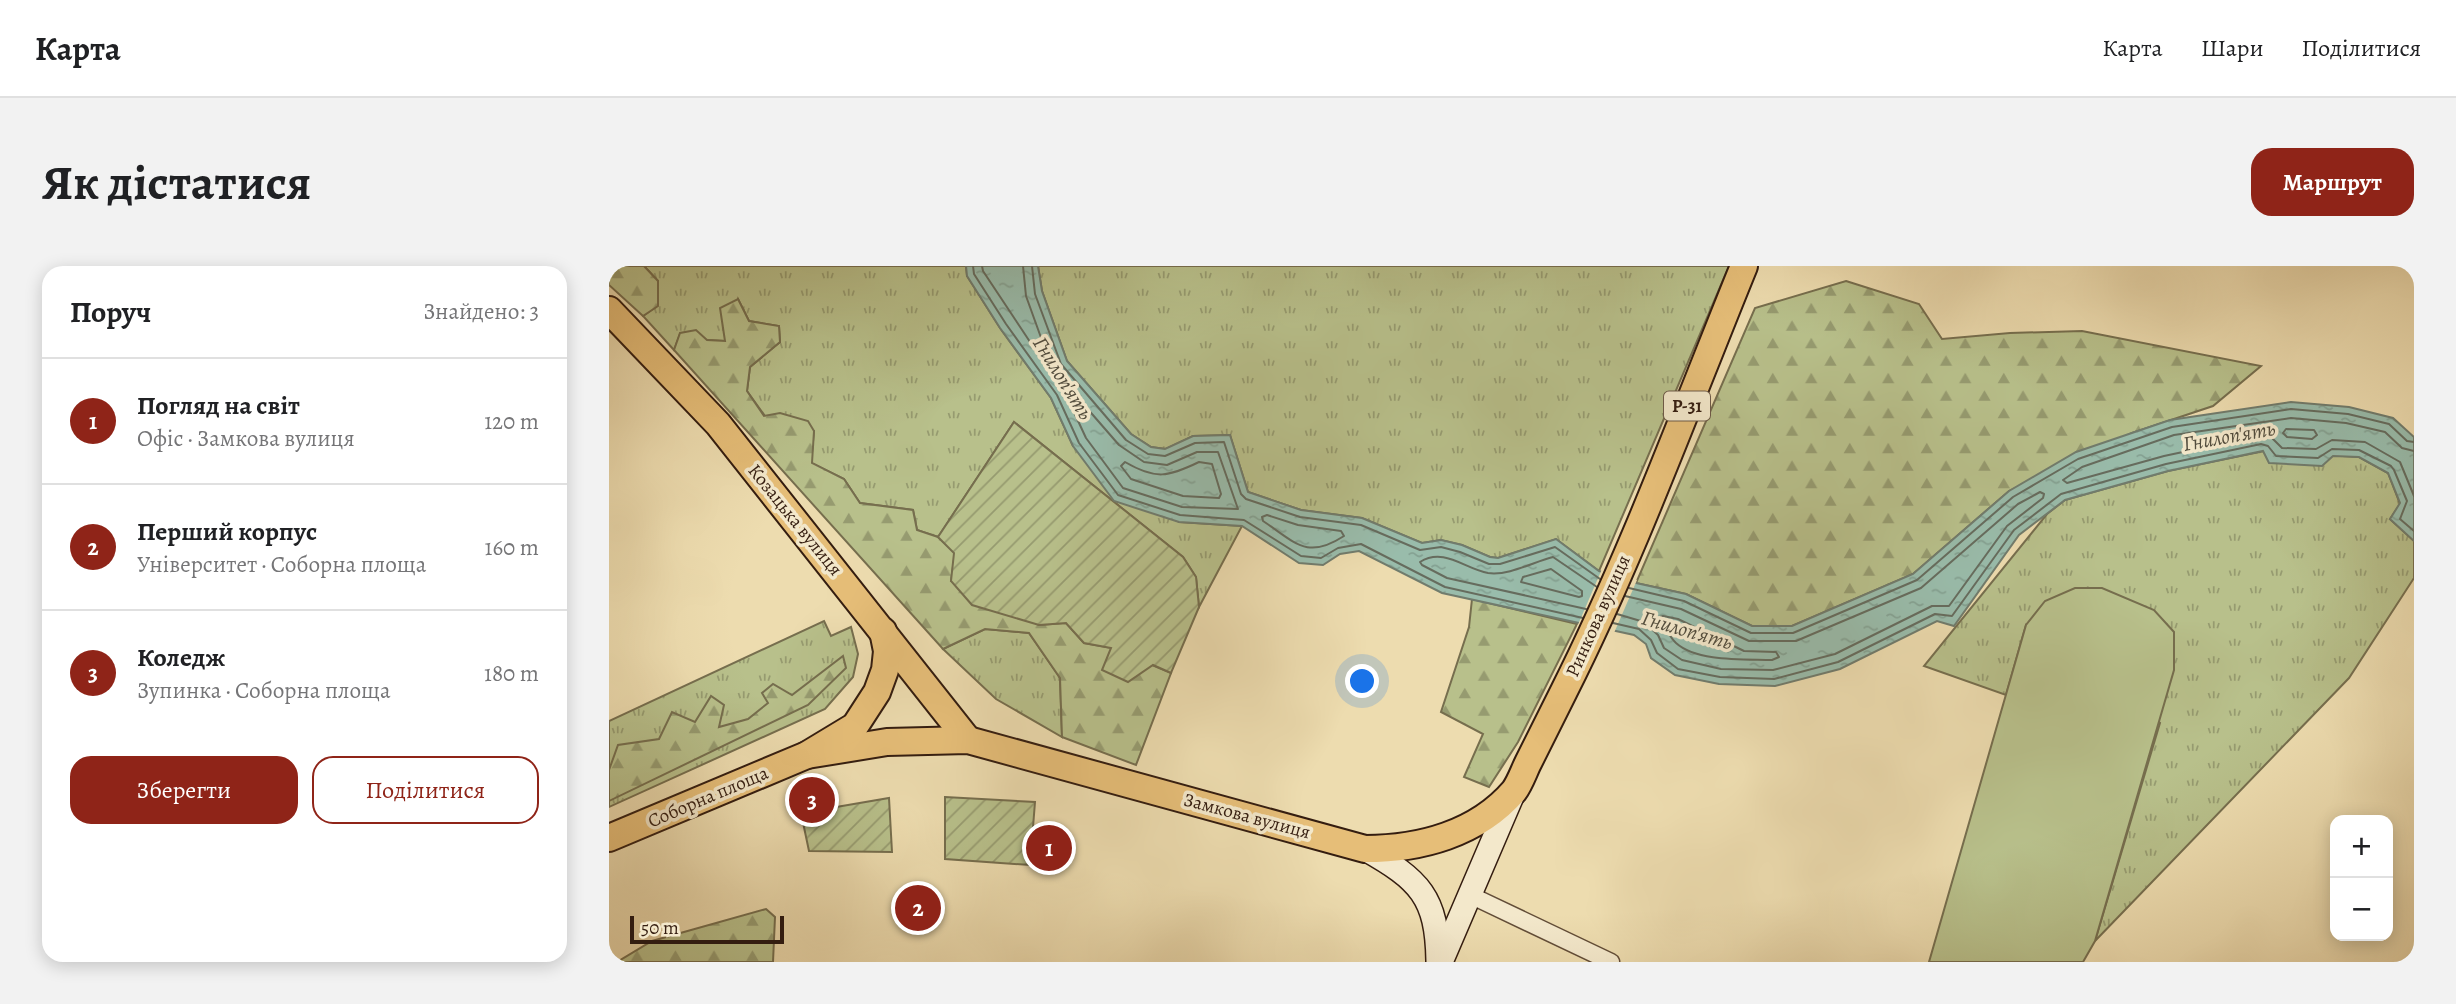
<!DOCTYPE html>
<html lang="uk">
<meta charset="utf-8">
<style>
body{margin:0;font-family:Alegreya,serif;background:#f2f2f2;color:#202124}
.controls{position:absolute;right:21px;bottom:21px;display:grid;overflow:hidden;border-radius:14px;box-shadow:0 4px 18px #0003}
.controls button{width:63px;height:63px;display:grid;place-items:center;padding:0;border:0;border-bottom:2px solid #e0e0e0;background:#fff;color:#202124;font:35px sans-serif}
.scale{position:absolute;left:21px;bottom:18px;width:154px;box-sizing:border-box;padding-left:7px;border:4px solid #341d10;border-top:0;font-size:19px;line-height:24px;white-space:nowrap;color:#341d10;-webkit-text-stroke:5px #f3e8cb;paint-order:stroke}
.you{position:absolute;left:754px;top:416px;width:24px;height:24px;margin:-18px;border:5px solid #fff;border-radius:50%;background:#1a73e8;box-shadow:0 0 0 10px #1a73e833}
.badge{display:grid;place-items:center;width:46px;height:46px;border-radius:50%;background:#8f2418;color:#fff;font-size:23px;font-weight:700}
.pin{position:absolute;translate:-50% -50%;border:4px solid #fff;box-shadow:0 2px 7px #0006}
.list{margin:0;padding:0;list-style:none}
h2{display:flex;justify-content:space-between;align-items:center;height:91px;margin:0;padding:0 28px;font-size:30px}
h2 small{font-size:23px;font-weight:400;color:#757577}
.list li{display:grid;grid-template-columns:46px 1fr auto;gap:21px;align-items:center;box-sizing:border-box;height:126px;padding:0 28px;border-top:2px solid #e0e0e0}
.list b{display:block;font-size:26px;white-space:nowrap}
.list p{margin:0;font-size:23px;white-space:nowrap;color:#757577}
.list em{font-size:23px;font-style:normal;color:#757577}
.actions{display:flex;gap:14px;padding:21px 28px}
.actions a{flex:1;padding:16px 0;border:2px solid #8f2418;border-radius:21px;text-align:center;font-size:24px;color:#8f2418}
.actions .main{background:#8f2418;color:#fff}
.map{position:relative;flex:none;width:1805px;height:696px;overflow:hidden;border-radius:21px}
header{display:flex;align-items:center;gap:42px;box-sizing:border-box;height:98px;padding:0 35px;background:#fff;border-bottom:2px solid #e0e0e0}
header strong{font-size:33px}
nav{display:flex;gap:38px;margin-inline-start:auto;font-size:24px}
.intro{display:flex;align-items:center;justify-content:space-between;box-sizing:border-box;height:168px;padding:0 42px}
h1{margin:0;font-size:49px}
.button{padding:18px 32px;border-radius:21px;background:#8f2418;color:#fff;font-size:24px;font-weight:700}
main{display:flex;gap:42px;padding:0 42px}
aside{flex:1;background:#fff;border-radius:21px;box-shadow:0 4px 18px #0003}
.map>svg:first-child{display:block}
</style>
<header>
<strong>Карта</strong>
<nav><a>Карта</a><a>Шари</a><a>Поділитися</a></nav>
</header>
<div class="intro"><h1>Як дістатися</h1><a class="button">Маршрут</a></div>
<main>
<aside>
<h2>Поруч<small>Знайдено: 3</small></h2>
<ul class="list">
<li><span class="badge">1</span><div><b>Погляд на світ</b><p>Офіс · Замкова вулиця</p></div><em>120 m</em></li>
<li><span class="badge">2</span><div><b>Перший корпус</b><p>Університет · Соборна площа</p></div><em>160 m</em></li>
<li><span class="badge">3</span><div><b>Коледж</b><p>Зупинка · Соборна площа</p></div><em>180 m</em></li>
</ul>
<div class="actions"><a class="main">Зберегти</a><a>Поділитися</a></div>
</aside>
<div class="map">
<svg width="1805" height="696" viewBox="0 0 1805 696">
<defs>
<pattern id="grass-tufts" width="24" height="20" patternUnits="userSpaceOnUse" patternTransform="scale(1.75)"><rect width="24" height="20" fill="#b8c08b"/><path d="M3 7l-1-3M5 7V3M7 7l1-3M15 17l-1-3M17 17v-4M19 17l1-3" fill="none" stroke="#969b70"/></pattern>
<pattern id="forest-firs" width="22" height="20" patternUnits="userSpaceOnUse" patternTransform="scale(1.75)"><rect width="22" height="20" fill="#b8c08b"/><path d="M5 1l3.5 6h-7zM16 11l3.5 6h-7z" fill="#969b70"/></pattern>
<pattern id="garden-furrows" width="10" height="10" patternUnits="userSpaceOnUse" patternTransform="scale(1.75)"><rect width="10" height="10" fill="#b8c08b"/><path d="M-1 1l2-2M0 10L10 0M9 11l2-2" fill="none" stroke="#969b70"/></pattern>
<pattern id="water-ripples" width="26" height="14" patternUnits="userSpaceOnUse" patternTransform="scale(1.75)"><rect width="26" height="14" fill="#99bcab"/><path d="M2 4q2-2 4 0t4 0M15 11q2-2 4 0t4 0" fill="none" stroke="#84a192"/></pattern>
</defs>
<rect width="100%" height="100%" fill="#eddcaf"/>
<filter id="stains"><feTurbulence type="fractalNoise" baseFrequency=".00286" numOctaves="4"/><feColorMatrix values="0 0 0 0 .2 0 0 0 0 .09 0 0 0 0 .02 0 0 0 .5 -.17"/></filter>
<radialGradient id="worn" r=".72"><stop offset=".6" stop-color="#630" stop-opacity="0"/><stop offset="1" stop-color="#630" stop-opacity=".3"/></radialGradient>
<g fill="url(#grass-tufts)" stroke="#766e4e" stroke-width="2">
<polygon points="35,0 357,0 358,10 391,62 442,132 464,180 570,256 633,260 590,341 587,311 574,291 405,156 329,271 308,264 304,244 251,237 235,213 202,197 205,165 156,150 138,125 141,101 171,76 170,60 140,55 129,33 117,75 97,74 71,68 65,84 34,50 49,39 49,15"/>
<polygon points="429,0 1120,0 990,305 947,273 889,292 881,291 853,279 832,274 813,277 753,252 692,244 639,226 621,169 584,170 557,183 542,181 522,168 458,95 433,25"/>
<polygon points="1655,185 1750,191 1779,207 1791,238 1781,253 1805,275 1805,312 1740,412 1486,675 1551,457 1417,359 1397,429 1315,400 1438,248 1456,234 1559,205"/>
<polygon points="215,355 222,370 242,361 249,388 244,411 216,443 0,541 0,455"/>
<polygon points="376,363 420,367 451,412 453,471 387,433 334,383"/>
</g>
<g fill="url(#forest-firs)" stroke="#766e4e" stroke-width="2">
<polygon points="0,0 35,0 49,15 49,40 34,50 0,19"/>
<polygon points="1237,15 1310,38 1333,73 1401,67 1473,65 1652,100 1604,140 1523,167 1400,225 1304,308 1183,360 1143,360 1077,328 1027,317 1146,42"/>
<polygon points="129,33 140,55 170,60 171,76 141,101 138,125 155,150 171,147 199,155 205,165 203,197 235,213 251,237 304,244 308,264 329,271 346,287 342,315 430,359 457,357 475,377 503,382 562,407 527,499 453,471 451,412 420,367 376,363 334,383 65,84 71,67 87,64 98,74 116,75 111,42"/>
<polygon points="863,333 968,358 909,476 880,521 855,511 874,468 832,446 860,361"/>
<polygon points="234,390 237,402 199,439 0,535 0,504 9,479 50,473 63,446 86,456 102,430 115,439 110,461 139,453 159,437 153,427 164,418 183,429"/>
<polygon points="157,643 166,651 164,696 8,696 43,675"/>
</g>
<g fill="url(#garden-furrows)" stroke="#766e4e" stroke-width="2">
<polygon points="405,156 574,291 587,311 590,341 562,407 544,399 519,416 493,404 502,382 475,377 457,357 430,359 363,339 342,315 345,287 329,271"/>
<polygon points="336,531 426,536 421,599 336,593"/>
<polygon points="280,532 283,586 200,585 192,547"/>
</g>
<polygon fill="#b8c08b" stroke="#766e4e" stroke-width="2" points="1466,322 1493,322 1545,344 1565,366 1565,404 1486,675 1474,696 1320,696 1417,359 1436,335"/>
<polygon fill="url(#water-ripples)" stroke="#717c6d" stroke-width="2" points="357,0 429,0 433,25 458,95 522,168 542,181 556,183 584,170 621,169 639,226 692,244 753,252 813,277 832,274 853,279 881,291 889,292 947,273 990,305 1027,317 1077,328 1143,360 1183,360 1304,308 1400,225 1467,186 1561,154 1682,136 1740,141 1784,152 1805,171 1805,275 1781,253 1791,237 1779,207 1750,191 1724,190 1713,200 1660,197 1654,185 1559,205 1456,234 1410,269 1345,360 1328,355 1231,403 1166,420 1110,418 1066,409 1042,392 1037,378 1025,369 833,327 750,285 731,288 714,299 690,297 633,260 570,256 505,235 464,180 442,132 391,62 358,10"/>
<polygon fill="#eddcaf" points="993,303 1028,314 1005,367 968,361"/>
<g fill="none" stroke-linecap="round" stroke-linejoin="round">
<g stroke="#666c5e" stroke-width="2">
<polyline points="364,0 365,8 397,58 448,129 470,177 509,229 571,249 635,254 692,290 712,292 729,282 752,278 836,321 974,352"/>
<polyline points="373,0 374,5 433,94 437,95 439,91 417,30 414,0"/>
<polyline points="423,0 426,28 452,98 517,174 539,188 556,190 586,177 615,176 632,228 637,233 691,251 752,259 811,284 832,281 851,286 880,298 891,298 946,281 991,313"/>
<polygon points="459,125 463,125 510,179 535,196 558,199 588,186 609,186 629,243 573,241 514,222 477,172 457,129"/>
<polygon points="1677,163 1705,164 1708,169 1703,173 1678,171 1674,167"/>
<polyline points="1805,185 1793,182 1776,166 1737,157 1682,152 1565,169 1473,201 1454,214 1458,217 1555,190 1654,169 1663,172 1673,182 1707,183 1723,174 1756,176 1791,196 1805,230"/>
<path d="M590,196L603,198L612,228L610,232L574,230L522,213L512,200L516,196C547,214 559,211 590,196Z"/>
<path d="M658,249L689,259L732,265L735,270C698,294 687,277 654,255L653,251Z"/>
<polygon points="942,303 973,325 973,330 970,331 912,316 914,311"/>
<polyline points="1020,322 1075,335 1142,367 1184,367 1308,314 1404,231 1469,193 1563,161 1682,143 1739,148 1780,158 1798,175 1805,176"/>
<path d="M977,343L838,312L813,299L811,296C835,281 856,303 879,307C900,310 924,296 944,291L988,321"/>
<polyline points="1008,348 1035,356 1049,369 1055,382 1073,394 1112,403 1164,404 1226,388 1323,340 1340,340 1398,260 1434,232 1435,228 1431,226 1409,238 1312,322 1187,375 1140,375 1072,343 1016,330"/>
<path d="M1054,350L1069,353L1135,385L1167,386L1170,391L1163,394C1135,393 1088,396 1067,377C1060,371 1058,362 1051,355V351Z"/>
<polyline points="1004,357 1030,363 1042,374 1048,387 1069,403 1111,411 1165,413 1229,396 1326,348 1343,350 1405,264 1452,228 1557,198 1652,178 1659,180 1667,190 1709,192 1723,183 1750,184 1782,200 1785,204 1798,235 1791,253 1805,265"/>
</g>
<defs>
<polyline id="street" points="861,629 1002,696"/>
<g id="secondary">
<path d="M756,583C811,614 828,631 829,695"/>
<polyline points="832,696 904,528"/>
</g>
<g id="primary">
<polyline points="0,44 109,158 359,474"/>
<path d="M198,489L278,476L359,474L756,583C811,583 868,568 905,525C911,517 915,505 919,497C931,473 943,449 955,425C1024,288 1077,142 1135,0"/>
<polyline points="0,572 198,489 246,460 268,426 276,404 278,385 274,365"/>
</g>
</defs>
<use href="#street" stroke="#624d38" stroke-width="19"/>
<use href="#secondary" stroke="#341d10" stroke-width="26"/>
<use href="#primary" stroke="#341d10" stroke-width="30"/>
<use href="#street" stroke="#f3e8cb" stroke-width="16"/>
<use href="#secondary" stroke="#f3e8cb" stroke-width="23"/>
<use href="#primary" stroke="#e6be78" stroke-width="26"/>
</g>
<g text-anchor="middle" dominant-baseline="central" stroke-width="7" stroke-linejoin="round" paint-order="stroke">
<rect fill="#f3e8cb" stroke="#6d5a48" stroke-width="2" x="1055" y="125.5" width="46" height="29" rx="5"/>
<g font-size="18" font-weight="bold" fill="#341d10">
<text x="1078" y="140">Р-31</text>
</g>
<g font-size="19" fill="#341d10" stroke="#f3e8cb">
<text transform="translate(186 254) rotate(51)">Козацька вулиця</text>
<text transform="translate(989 350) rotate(-66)">Ринкова вулиця</text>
<text transform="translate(99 531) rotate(-23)">Соборна площа</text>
<text transform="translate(638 550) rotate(15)">Замкова вулиця</text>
</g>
<g font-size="21" font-style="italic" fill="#524d3e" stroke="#f3e8cb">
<text transform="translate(454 112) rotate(58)">Гнилоп'ять</text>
<text transform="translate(1620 170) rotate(-10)">Гнилоп'ять</text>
<text transform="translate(1078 364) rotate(16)">Гнилоп'ять</text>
</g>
</g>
<rect width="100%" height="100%" filter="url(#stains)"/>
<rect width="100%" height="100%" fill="url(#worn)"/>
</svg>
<div class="controls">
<button>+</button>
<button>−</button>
</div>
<div class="scale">50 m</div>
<div class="you"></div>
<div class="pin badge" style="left:440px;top:582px">1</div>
<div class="pin badge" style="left:309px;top:642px">2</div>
<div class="pin badge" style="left:203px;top:534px">3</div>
</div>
</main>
